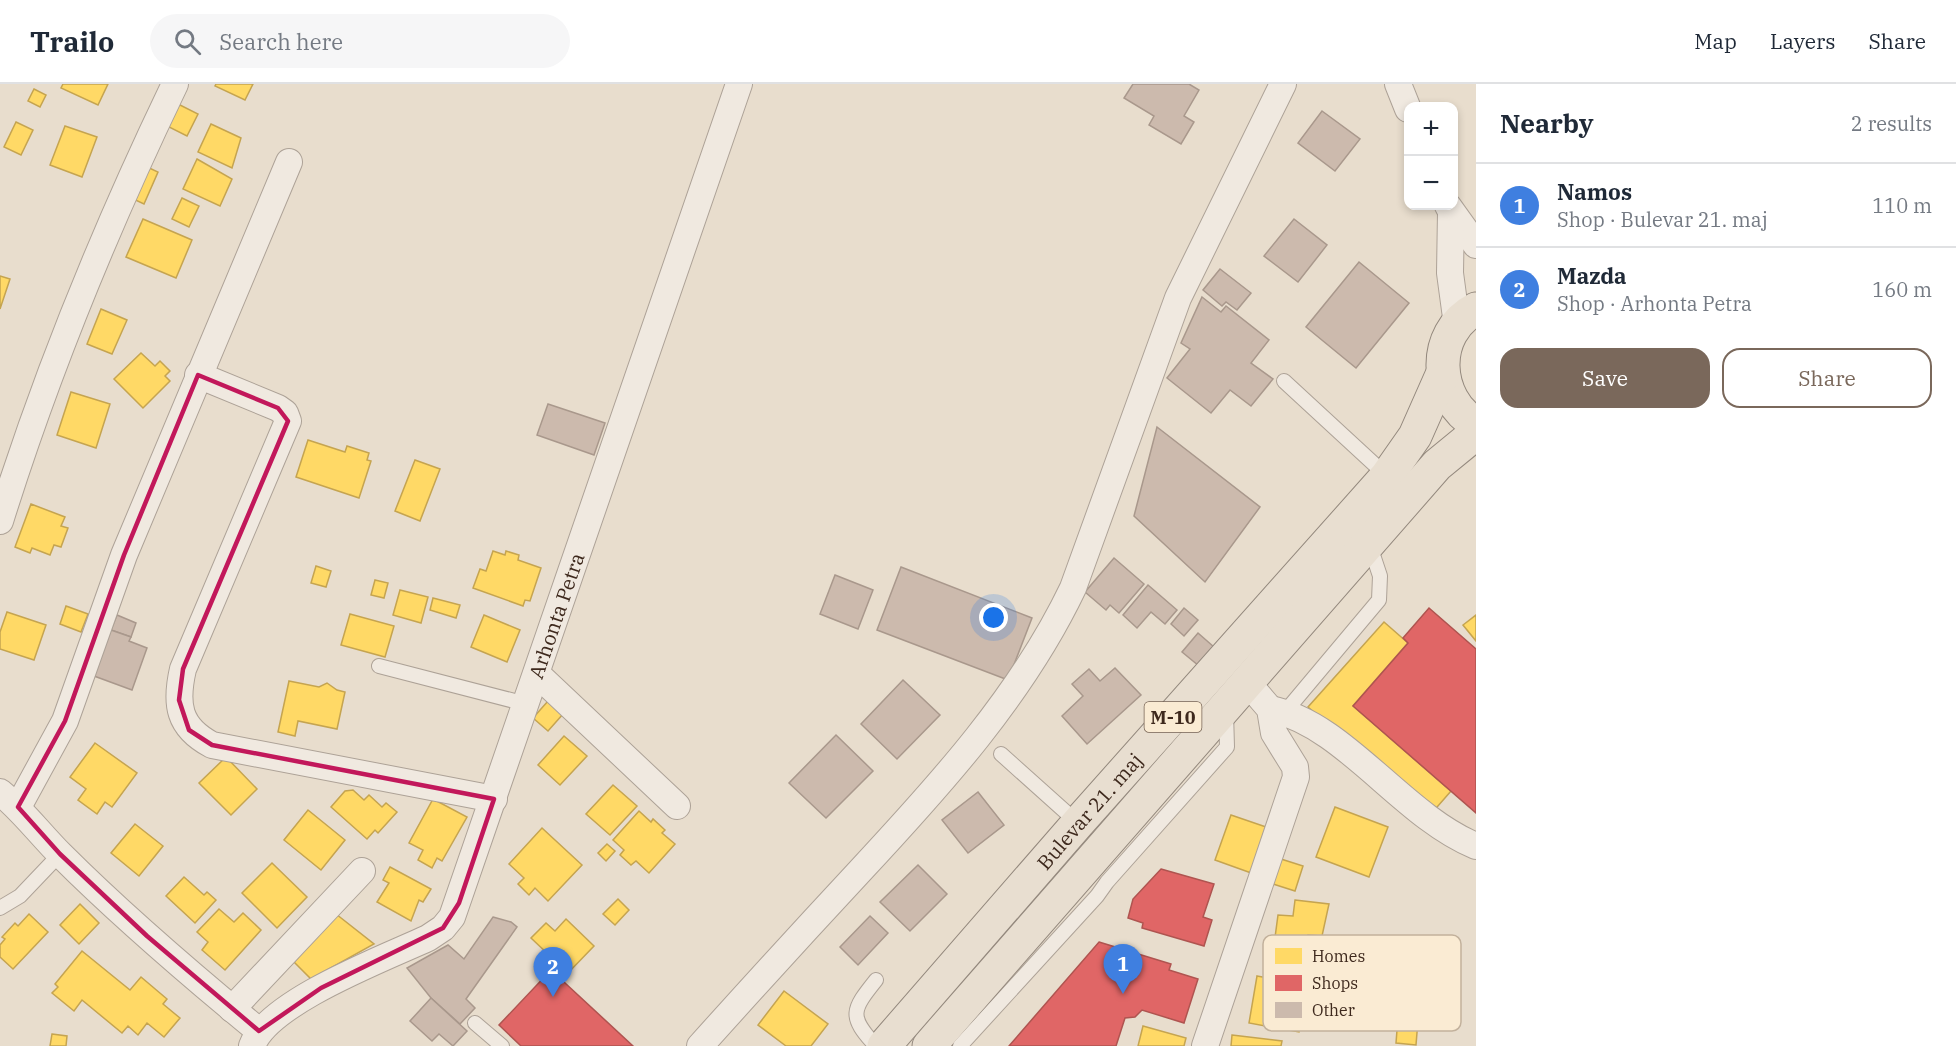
<!DOCTYPE html>
<meta charset="utf-8">
<style>
body{margin:0;font-family:"IBM Plex Serif",serif;background:#f6f6f7;color:#1f2937}
.controls{position:absolute;right:18px;top:18px;display:grid;overflow:hidden;border-radius:12px;box-shadow:0 3px 9px #0003}
.controls button{width:54px;height:54px;display:grid;place-items:center;padding:0;border:0;border-bottom:2px solid #e0e1e3;background:#fff;color:#1f2937;font:30px sans-serif}
.you{position:absolute;left:994px;top:534px;width:21px;height:21px;margin:-15px;border:4px solid #fff;border-radius:50%;background:#1a73e8;box-shadow:0 0 0 9px #1a73e833}
.badge{display:grid;place-items:center;width:39px;height:39px;border-radius:50%;background:#7a685b;color:#fff;font-size:20px;font-weight:700}
.pin{position:absolute;translate:-50% -50px;filter:drop-shadow(0 2px 3px #0008)}
.pin::after{content:'';position:absolute;top:32px;width:21px;height:18px;background:inherit;clip-path:polygon(0 0,100% 0,50% 100%)}
.list{margin:0;padding:0;list-style:none}
h2{display:flex;justify-content:space-between;align-items:center;height:78px;margin:0;padding:0 24px;font-size:26px}
h2 small{font-size:20px;font-weight:400;color:#747a83}
.list li{display:grid;grid-template-columns:39px 1fr auto;gap:18px;align-items:center;box-sizing:border-box;height:84px;padding:0 24px;border-top:2px solid #e0e1e3}
.list b{display:block;font-size:22px;white-space:nowrap}
.list p{margin:0;font-size:20px;white-space:nowrap;color:#747a83}
.list em{font-size:20px;font-style:normal;color:#747a83}
.actions{display:flex;gap:12px;padding:18px 24px}
.actions a{flex:1;padding:14px 0;border:2px solid #7a685b;border-radius:18px;text-align:center;font-size:21px;color:#7a685b}
.actions .main{background:#7a685b;color:#fff}
.icon{flex:none;width:33px;height:33px;fill:none;stroke:currentColor;stroke-width:2;stroke-linecap:round;stroke-linejoin:round}
.map{position:relative;flex:none;width:1476px;height:962px;overflow:hidden}
header{display:flex;align-items:center;gap:36px;box-sizing:border-box;height:84px;padding:0 30px;background:#fff;border-bottom:2px solid #e0e1e3}
header strong{font-size:28px}
nav{display:flex;gap:33px;margin-inline-start:auto;font-size:21px}
.search{width:420px;height:54px;background:#f6f6f7;display:flex;align-items:center;gap:15px;box-sizing:border-box;padding:0 21px;border-radius:33px;color:#747a83;font-size:22px}
main{display:flex}
aside{flex:1;background:#fff}
.map>svg:first-child{display:block}
</style>
<header>
<strong>Trailo</strong>
<div class="search"><svg class="icon" aria-label="search" viewBox="0 0 24 24"><circle cx="10" cy="10" r="6"/><path d="M15 15l6 6"/></svg>Search here</div>
<nav><a>Map</a><a>Layers</a><a>Share</a></nav>
</header>
<main>
<div class="map">
<svg width="1476" height="962" viewBox="0 0 1476 962">
<rect width="100%" height="100%" fill="#e8ddcd"/>
<g fill="#ffd966" stroke="#c5a450" stroke-width="1.5">
<polygon points="63,0 108,0 98,21 61,4"/>
<polygon points="216,0 253,0 245,16 215,2"/>
<polygon points="34,5 46,11 40,23 28,17"/>
<polygon points="178,20 198,30 187,52 167,42"/>
<polygon points="16,38 33,46 21,71 4,63"/>
<polygon points="211,40 241,54 232,84 198,68"/>
<polygon points="65,42 97,53 82,93 50,81"/>
<polygon points="197,75 232,95 220,122 183,105"/>
<polygon points="145,82 158,88 144,120 131,114"/>
<polygon points="182,114 199,122 189,143 172,135"/>
<polygon points="143,135 192,156 176,194 126,173"/>
<polygon points="0,192 10,195 0,225"/>
<polygon points="101,225 127,236 112,270 87,260"/>
<polygon points="141,269 155,282 160,277 170,287 165,292 170,297 143,324 114,295"/>
<polygon points="71,308 110,320 96,364 57,351"/>
<polygon points="308,356 345,368 347,362 369,369 367,376 371,377 359,414 296,393"/>
<polygon points="415,376 440,385 420,437 395,427"/>
<polygon points="31,420 65,433 61,442 68,444 61,463 54,461 50,471 32,464 30,469 15,463"/>
<polygon points="493,467 505,471 506,467 519,471 518,476 541,484 530,517 525,516 523,522 473,504 480,485 486,487"/>
<polygon points="316,482 331,487 326,503 311,499"/>
<polygon points="375,496 388,499 384,514 371,511"/>
<polygon points="400,506 428,513 421,539 393,531"/>
<polygon points="433,514 460,521 456,534 430,526"/>
<polygon points="66,522 88,530 81,548 60,540"/>
<polygon points="7,528 46,541 34,576 0,565 0,548"/>
<polygon points="350,530 394,542 385,573 341,561"/>
<polygon points="484,531 520,546 507,578 471,563"/>
<polygon points="1476,531 1476,557 1463,541"/>
<polygon points="1384,538 1408,559 1353,622 1451,707 1431,730 1308,623"/>
<polygon points="289,597 319,603 327,599 337,606 345,608 337,645 298,637 295,652 278,648"/>
<polygon points="548,617 563,630 548,647 533,634"/>
<polygon points="564,652 587,672 560,701 538,681"/>
<polygon points="95,659 137,689 112,723 105,718 97,730 78,716 86,705 70,693"/>
<polygon points="226,673 257,705 231,731 199,699"/>
<polygon points="613,701 637,722 610,751 586,730"/>
<polygon points="353,706 364,716 369,711 382,723 386,719 397,728 378,749 375,746 367,755 331,723 345,707"/>
<polygon points="433,715 467,733 442,777 437,774 432,784 418,776 423,766 409,759"/>
<polygon points="1335,723 1388,743 1369,793 1316,773"/>
<polygon points="308,726 345,756 321,786 284,756"/>
<polygon points="639,727 651,738 653,735 665,746 662,749 675,760 649,789 636,777 631,781 620,771 624,766 613,756"/>
<polygon points="1231,731 1269,744 1254,790 1215,776"/>
<polygon points="135,740 163,762 139,792 111,769"/>
<polygon points="542,744 582,781 548,817 535,804 529,811 518,800 524,794 509,780"/>
<polygon points="607,760 615,767 606,777 598,769"/>
<polygon points="1281,775 1303,782 1295,807 1273,800"/>
<polygon points="272,779 307,813 277,844 242,809"/>
<polygon points="390,783 431,805 423,818 419,816 411,837 377,818 389,799 383,796"/>
<polygon points="184,793 204,811 207,808 216,816 195,839 166,812"/>
<polygon points="618,815 629,826 615,841 603,830"/>
<polygon points="1295,816 1329,820 1322,852 1308,851 1307,859 1311,859 1308,884 1283,882 1286,863 1274,861 1278,831 1293,832"/>
<polygon points="80,820 99,839 79,860 60,841"/>
<polygon points="219,825 234,838 243,829 261,846 225,886 202,866 208,858 197,848"/>
<polygon points="29,830 48,848 13,885 0,873 0,861 5,855 2,853 15,839 18,842"/>
<polygon points="336,830 374,860 311,895 294,878"/>
<polygon points="566,835 594,862 568,889 531,854 546,839 555,847"/>
<polygon points="82,867 130,906 141,893 167,915 163,920 180,934 164,953 147,939 138,951 128,942 122,949 82,916 74,927 52,909 58,903 55,900"/>
<polygon points="1257,892 1299,900 1294,929 1302,930 1299,948 1249,939"/>
<polygon points="784,907 828,940 811,962 786,962 758,941"/>
<polygon points="1390,922 1419,924 1416,961 1396,959 1397,946 1388,946"/>
<polygon points="1143,942 1186,954 1184,962 1138,962"/>
<polygon points="52,950 67,952 66,962 50,962"/>
<polygon points="1232,951 1282,957 1281,962 1231,962"/>
</g>
<g fill="#e06666" stroke="#af5450" stroke-width="1.5">
<polygon points="1429,524 1476,565 1476,729 1353,622 1408,559 1403,554"/>
<polygon points="1161,785 1214,800 1203,833 1212,836 1204,862 1142,844 1143,839 1128,834 1133,815"/>
<polygon points="1099,858 1171,880 1169,886 1198,895 1184,939 1142,926 1135,933 1125,934 1116,962 1009,962"/>
<polygon points="551,886 633,962 521,962 499,941"/>
</g>
<g fill="#ccbaad" stroke="#a9988c" stroke-width="1.5">
<polygon points="1133,0 1189,0 1199,6 1184,32 1194,38 1181,60 1149,41 1154,32 1124,14"/>
<polygon points="1322,27 1360,55 1335,87 1298,59"/>
<polygon points="1294,135 1327,161 1298,198 1264,172"/>
<polygon points="1359,178 1409,219 1356,284 1306,243"/>
<polygon points="1220,185 1251,209 1237,226 1226,218 1222,222 1203,206"/>
<polygon points="1202,213 1221,228 1226,222 1269,256 1251,279 1273,295 1251,322 1230,306 1211,329 1167,294 1190,265 1181,259"/>
<polygon points="548,320 605,339 594,371 537,351"/>
<polygon points="1157,343 1260,423 1205,498 1134,432"/>
<polygon points="1114,474 1144,500 1119,529 1110,521 1106,526 1085,508"/>
<polygon points="901,483 1032,534 1008,596 877,546"/>
<polygon points="835,491 873,506 858,545 820,530"/>
<polygon points="1148,501 1177,526 1165,540 1151,528 1137,544 1123,531"/>
<polygon points="1184,524 1198,536 1184,552 1171,540"/>
<polygon points="117,531 136,539 131,553 111,546"/>
<polygon points="111,546 131,553 129,557 147,564 132,606 94,592"/>
<polygon points="1198,549 1214,563 1199,582 1182,568"/>
<polygon points="1115,584 1141,611 1087,660 1062,632 1083,612 1072,600 1089,585 1100,597"/>
<polygon points="903,596 940,631 897,675 861,640"/>
<polygon points="836,651 873,687 826,734 789,699"/>
<polygon points="978,708 1004,741 968,769 942,736"/>
<polygon points="918,781 947,810 910,847 880,818"/>
<polygon points="870,832 888,849 858,881 840,863"/>
<polygon points="493,833 511,838 517,843 466,915 475,924 460,940 431,914 407,884 448,861 464,875"/>
<polygon points="431,914 467,947 453,962 439,950 432,957 410,937"/>
</g>
<g fill="none" stroke-linecap="round" stroke-linejoin="round">
<defs>
<g id="lane">
<polyline points="1284,297 1387,392"/>
<polyline points="379,582 526,620"/>
<polyline points="1285,628 1379,516 1380,492 1369,459"/>
<polyline points="1001,670 1078,739"/>
<polyline points="0,824 20,812 60,770"/>
<polyline points="475,939 502,962"/>
<path d="M876,962C848,932 852,926 876,896"/>
<polyline points="960,962 1097,812 1107,798 1227,663 1226,628"/>
</g>
<g id="street">
<polyline points="1398,0 1408,25"/>
<polyline points="1448,122 1476,161"/>
<polyline points="1451,128 1450,189 1457,241"/>
<path d="M198,291L278,324L285,329L288,337L183,585C175,620 178,643 212,661L494,715"/>
<path d="M0,437C47,287 107,141 175,0"/>
<polyline points="537,590 677,722"/>
<path d="M1270,625C1345,640 1401,731 1476,762"/>
<path d="M0,708C23,727 40,750 61,771C123,833 191,891 259,947"/>
<polyline points="18,723 65,637 124,471 289,78"/>
<polyline points="232,925 362,787"/>
<path id="s1" d="M252,962C268,918 385,874 428,854L443,844L452,833L739,0"/>
<path d="M700,962C753,903 806,845 860,787C940,701 1022,611 1073,504L1178,214L1283,0"/>
<polyline points="1205,962 1296,693 1295,683 1274,649 1270,625 1246,597"/>
</g>
<g id="primary">
<path d="M1476,225C1430,249 1434,315 1476,340"/>
<path id="s2" d="M884,962L1078,739L1387,392L1415,352L1442,291"/>
<polyline points="929,962 1437,381 1476,349"/>
</g>
</defs>
<use href="#lane" stroke="#ada297" stroke-width="16"/>
<use href="#street" stroke="#ada297" stroke-width="28"/>
<use href="#primary" stroke="#93887d" stroke-width="35"/>
<use href="#lane" stroke="#f0e9e0" stroke-width="14"/>
<use href="#street" stroke="#f0e9e0" stroke-width="26"/>
<use href="#primary" stroke="#e8ded0" stroke-width="33"/>
</g>
<path fill="none" stroke="#c2185b" stroke-width="4.5" stroke-linejoin="round" d="M198,291L278,324L288,337L183,585L179,616L189,646L212,661L494,715L459,819L443,844L321,904L259,947L147,852L60,770L18,723L65,637L124,471Z"/>
<g text-anchor="middle" dominant-baseline="central" stroke-width="6" stroke-linejoin="round" paint-order="stroke">
<rect fill="#faebd3" stroke="#766354" stroke-width="1.5" x="1144.5" y="618" width="57" height="30" rx="4.5"/>
<g font-size="18" font-weight="bold" fill="#3e291d">
<text x="1173" y="633">M-10</text>
</g>
<g font-size="20" fill="#3e291d" stroke="#faebd3">
<text stroke="none"><textPath href="#s1" startOffset="561">Arhonta Petra</textPath></text>
<text stroke="none"><textPath href="#s2" startOffset="312">Bulevar 21. maj</textPath></text>
</g>
</g>
<rect x="1263" y="851" width="198" height="96" rx="9" fill="#faebd3" stroke="#c2b19c" stroke-width="1.5"/>
<rect x="1275" y="864" width="27" height="16" fill="#ffd966"/>
<rect x="1275" y="891" width="27" height="16" fill="#e06666"/>
<rect x="1275" y="918" width="27" height="16" fill="#ccbaad"/>
<g font-size="16" fill="#3e291d">
<text x="1312" y="878">Homes</text>
<text x="1312" y="905">Shops</text>
<text x="1312" y="932">Other</text>
</g>
</svg>
<div class="controls">
<button>+</button>
<button>−</button>
</div>
<div class="you"></div>
<div class="pin badge" style="left:1123px;top:910px;background:#3f7fe0">1</div>
<div class="pin badge" style="left:553px;top:913px;background:#3f7fe0">2</div>
</div>
<aside>
<h2>Nearby<small>2 results</small></h2>
<ul class="list">
<li><span class="badge" style="background:#3f7fe0">1</span><div><b>Namos</b><p>Shop · Bulevar 21. maj</p></div><em>110 m</em></li>
<li><span class="badge" style="background:#3f7fe0">2</span><div><b>Mazda</b><p>Shop · Arhonta Petra</p></div><em>160 m</em></li>
</ul>
<div class="actions"><a class="main">Save</a><a>Share</a></div>
</aside>
</main>
